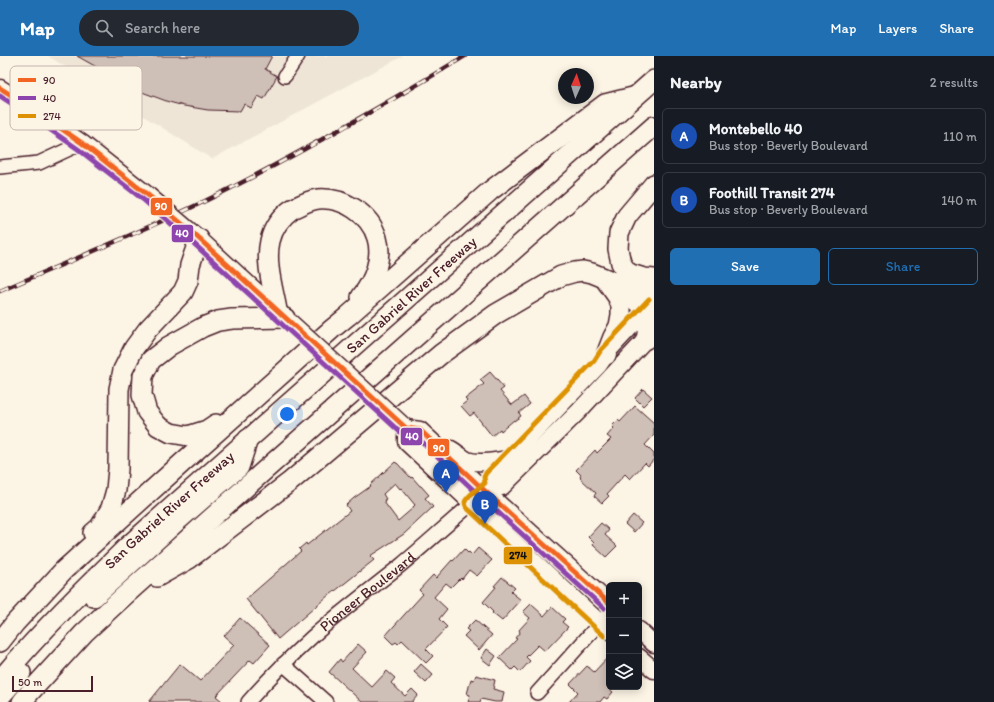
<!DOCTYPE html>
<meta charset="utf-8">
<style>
body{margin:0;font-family:Itim,sans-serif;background:#242831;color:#f1f3f6}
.controls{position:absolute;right:12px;bottom:12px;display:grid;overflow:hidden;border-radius:6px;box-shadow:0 2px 10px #0003}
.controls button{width:36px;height:36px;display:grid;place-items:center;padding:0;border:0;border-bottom:1px solid #363941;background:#171b24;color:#f1f3f6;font:20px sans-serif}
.compass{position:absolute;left:558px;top:12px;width:36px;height:36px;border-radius:50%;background:#171b24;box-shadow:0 2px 10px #0003;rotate:3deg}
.scale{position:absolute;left:12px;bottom:10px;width:81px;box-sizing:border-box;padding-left:4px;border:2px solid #4a1f2b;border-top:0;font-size:11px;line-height:14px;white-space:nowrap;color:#4a1f2b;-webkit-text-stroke:3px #fcf5e5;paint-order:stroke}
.you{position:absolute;left:287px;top:358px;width:14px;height:14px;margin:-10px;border:3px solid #fff;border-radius:50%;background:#1a73e8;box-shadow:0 0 0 6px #1a73e833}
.badge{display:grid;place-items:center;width:26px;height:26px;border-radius:50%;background:#1f6fb2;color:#fff;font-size:13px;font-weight:700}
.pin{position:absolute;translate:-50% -33px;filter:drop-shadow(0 1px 2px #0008)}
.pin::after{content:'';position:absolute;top:21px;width:14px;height:12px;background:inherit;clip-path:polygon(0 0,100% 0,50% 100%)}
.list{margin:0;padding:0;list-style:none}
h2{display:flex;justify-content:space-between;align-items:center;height:52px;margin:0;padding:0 16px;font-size:17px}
h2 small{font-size:13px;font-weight:400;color:#9ea1a6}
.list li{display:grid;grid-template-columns:26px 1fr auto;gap:12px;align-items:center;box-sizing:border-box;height:56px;margin:0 8px 8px;padding:0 8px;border:1px solid #363941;border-radius:6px}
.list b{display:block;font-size:15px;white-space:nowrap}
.list p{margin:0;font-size:13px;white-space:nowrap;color:#9ea1a6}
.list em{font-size:13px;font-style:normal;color:#9ea1a6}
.actions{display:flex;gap:8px;padding:12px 16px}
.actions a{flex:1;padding:9px 0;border:1px solid #1f6fb2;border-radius:6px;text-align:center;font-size:14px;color:#1f6fb2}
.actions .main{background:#1f6fb2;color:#fff}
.icon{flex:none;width:22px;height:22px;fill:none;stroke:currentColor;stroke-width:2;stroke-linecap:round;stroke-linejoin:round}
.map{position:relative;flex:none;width:654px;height:646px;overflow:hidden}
header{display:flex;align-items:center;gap:24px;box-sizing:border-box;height:56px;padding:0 20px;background:#1f6fb2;color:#fff}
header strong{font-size:19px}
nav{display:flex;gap:22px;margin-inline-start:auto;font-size:14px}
.search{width:280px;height:36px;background:#242831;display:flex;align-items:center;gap:10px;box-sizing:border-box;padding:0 14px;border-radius:22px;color:#9ea1a6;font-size:15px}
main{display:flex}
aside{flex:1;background:#171b24}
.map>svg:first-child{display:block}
</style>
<header>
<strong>Map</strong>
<div class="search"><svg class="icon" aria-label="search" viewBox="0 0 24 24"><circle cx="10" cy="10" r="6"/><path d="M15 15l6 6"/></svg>Search here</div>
<nav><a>Map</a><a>Layers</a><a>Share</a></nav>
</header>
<main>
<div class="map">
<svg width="654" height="646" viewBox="0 0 654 646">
<rect width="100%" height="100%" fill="#fcf5e5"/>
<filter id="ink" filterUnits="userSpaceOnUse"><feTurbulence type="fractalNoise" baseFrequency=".025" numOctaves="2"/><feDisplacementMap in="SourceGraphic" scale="8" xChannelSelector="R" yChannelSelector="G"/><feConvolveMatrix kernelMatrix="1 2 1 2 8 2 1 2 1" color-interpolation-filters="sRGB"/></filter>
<g filter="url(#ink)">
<polygon fill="#eee5d7" points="48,0 403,0 212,103"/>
<g fill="#cfc0b7" stroke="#4a1f2b" fill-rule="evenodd">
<polygon points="77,0 272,0 265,13 277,20 264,43 258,40 251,52 244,48 240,55 208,54 184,50 169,46 142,36 132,31"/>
<polygon points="490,316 504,332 500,335 512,349 524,340 530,348 519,357 521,360 514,365 514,364 501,375 500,373 492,380 474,357 470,360 461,350 467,345 465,343 484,328 480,324"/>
<polygon points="643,333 652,341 643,350 635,342"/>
<polygon points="635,350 654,367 654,379 645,389 654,398 654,403 648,410 645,407 630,423 625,418 607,438 609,440 602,447 594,440 596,437 580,422 581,422 580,421 581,419 576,414 595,394 597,397 611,383 607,380 614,372 612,370 618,364 620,366"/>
<path d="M395,406L396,407H397L411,422L412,421L420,430H421L429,439L425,442L433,451L404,478L370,500L374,504L330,539V538L278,583L246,543L301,495L299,493L306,487L307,489L350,455L346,449L354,442L371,430L370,429ZM395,427L400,433L401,432L415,449L413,451V452L398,465L384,446H385L384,444L386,443L383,438Z"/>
<polygon points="633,459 642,467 634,476 625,468"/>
<polygon points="601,467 609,474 605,479 617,490 606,501 593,489 594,487 588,481"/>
<polygon points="478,492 492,504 477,520 469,514 462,523 461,522 459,524 459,523 451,531 446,527 434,541 447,553 439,563 447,571 426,593 433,600 426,607 402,584 398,588 396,586 393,588 385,580 423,538 419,534 433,519 436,522 452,504 453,505 464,493 468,497 469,496 472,499"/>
<polygon points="502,521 515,532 511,536 521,544 502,565 492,557 493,556 483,546 496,531 494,530"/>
<polygon points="531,548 544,560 552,551 565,563 562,566 568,571 545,595 538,589 526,601 530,605 520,616 515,611 512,614 499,602 517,583 515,582 520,576 519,574 530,562 523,556"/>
<polygon points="240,562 270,589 254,607 250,604 216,640 223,646 149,646 180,608 200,625 234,589 224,580"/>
<polygon points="475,564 492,579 479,594 464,580 469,575 466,573"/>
<polygon points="358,588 367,596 352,612 372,631 387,615 395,622 391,627 405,640 412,633 418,639 412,646 362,646 329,616 340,603 342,606"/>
<polygon points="487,593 496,600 490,609 481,602"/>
<polygon points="609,600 609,633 613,636 607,643 604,641 600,646 569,646 578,636 570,628 587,610 594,616"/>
<polygon points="421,608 433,619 426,627 414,616"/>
<polygon points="476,619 495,624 493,633 504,636 502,646 495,646 481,643 480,646 468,646 470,639 467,638 471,623 474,624"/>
</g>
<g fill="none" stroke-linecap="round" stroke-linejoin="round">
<defs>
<g id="minor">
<polyline points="285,20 298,0"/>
<polyline points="0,111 39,107 82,87"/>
<polyline points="613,292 654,248"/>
<polyline points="283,608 326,646"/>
<polyline points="537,637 609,557"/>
<path id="s1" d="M248,646C268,623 289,602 312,581C340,556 371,533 401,509C430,485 457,459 486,436"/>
</g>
<g id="major">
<polyline points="0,32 30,51 82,87 149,140"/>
<polyline points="196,180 282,259"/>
<path d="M451,393C456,396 462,401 467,404C479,409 497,404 509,403"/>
<polyline points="492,430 491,422 494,419 599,309 606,299"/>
<polyline points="486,436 492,430 502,431 578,356 646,283"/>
<polyline points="609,547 486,436 420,374 406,372 406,386 609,575"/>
<polyline points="639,574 654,588"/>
<polyline points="639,601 654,614"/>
</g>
<g id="highway">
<polyline points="628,217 644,222 654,223"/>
<path d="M277,254C273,232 265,207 270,185C273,172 281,161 292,153C300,149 309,144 318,143C342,141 370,157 377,182C383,202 374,225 361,241"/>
<polyline points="646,283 648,273 653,264 651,251 648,239 628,217 621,207 618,193 619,177 627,160 654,128"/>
<polyline points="606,299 613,281 619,270 621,259 621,249 617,240 607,226"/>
<polyline points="216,368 207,374 188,380 171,377 158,370 147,356 142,339 143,320 151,304 169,290 203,271 218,265 232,263 285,262"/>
<polyline points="93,477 100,471 111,452 116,434 118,413 119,333 123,314 134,292 148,273 183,236 188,225 190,209 199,183"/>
<polyline points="157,521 189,503 291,425 441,298 496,258 561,220 575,216 583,215 592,217 619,228 641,249 654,251"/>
<polyline points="94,541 174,468 239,411 248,383"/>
<polyline points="0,586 15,567 64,514 182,407 332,273 348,260 490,135 605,48 633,41"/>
<path id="s2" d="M0,624C40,576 85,532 129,489L654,24"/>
<polyline points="0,641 21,617"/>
<polyline points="22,646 31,635 84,577 123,541 265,414 654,70"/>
</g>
</defs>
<use href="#minor" stroke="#4a1f2b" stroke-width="16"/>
<use href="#major" stroke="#4a1f2b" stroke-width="19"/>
<use href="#highway" stroke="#4a1f2b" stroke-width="22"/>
<use href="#minor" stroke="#fcf5e5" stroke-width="13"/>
<use href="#major" stroke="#fcf5e5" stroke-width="16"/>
<use href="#highway" stroke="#fcf5e5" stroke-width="19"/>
<defs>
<path id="rail" d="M0,235C68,206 136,178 203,146C293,102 379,52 465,0"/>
</defs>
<use href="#rail" stroke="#4a1f2b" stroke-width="4.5"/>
<use href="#rail" stroke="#fcf5e5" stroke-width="3" stroke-dasharray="9" stroke-linecap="butt"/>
<defs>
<g id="major-bridge">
<polyline points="149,140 196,180"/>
<polyline points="290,266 406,372"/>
</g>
</defs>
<use href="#major-bridge" stroke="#4a1f2b" stroke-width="19" stroke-linecap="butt"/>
<use href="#major-bridge" stroke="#fcf5e5" stroke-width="16"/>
<defs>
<polyline id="bus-1" points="0,32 30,51 82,87 149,140 196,180 406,372 420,374 486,436 609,547"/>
<polyline id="bus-2" points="0,40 26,57 78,93 145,145 191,185 401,377 404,379 417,381 481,441 604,552"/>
<path id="bus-3" d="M604,580L467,452C466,450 465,449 465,446C466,441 480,431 485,427L484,421L486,417L594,305L601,294L649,243"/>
</defs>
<use href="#bus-1" stroke="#fcf5e5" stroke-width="8"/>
<use href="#bus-2" stroke="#fcf5e5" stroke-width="8"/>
<use href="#bus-3" stroke="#fcf5e5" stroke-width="8"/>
<use href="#bus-1" stroke="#f26522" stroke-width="5"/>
<use href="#bus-2" stroke="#8e44ad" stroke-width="5"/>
<use href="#bus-3" stroke="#dd9206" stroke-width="5"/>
</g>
</g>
<g text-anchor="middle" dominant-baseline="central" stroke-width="3" stroke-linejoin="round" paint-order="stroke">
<g font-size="15" fill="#4a1f2b" stroke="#fcf5e5">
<text stroke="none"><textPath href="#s2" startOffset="564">San Gabriel River Freeway</textPath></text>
<text stroke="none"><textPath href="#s2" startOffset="240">San Gabriel River Freeway</textPath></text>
<text stroke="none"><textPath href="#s1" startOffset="163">Pioneer Boulevard</textPath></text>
</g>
</g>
<rect x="10" y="10" width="132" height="64" rx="6" fill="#fcf5e5" stroke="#c7b5ad" stroke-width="1"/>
<rect x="18" y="22" width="18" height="4" fill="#f26522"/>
<rect x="18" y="40" width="18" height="4" fill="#8e44ad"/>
<rect x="18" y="58" width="18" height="4" fill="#dd9206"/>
<g font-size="11" fill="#4a1f2b">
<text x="43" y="28">90</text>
<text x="43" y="46">40</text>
<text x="43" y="64">274</text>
</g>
<g stroke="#fcf5e5" stroke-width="1.5">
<rect x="150" y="141" width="23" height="19" rx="4" fill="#f26522"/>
<rect x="171" y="168" width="23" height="19" rx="4" fill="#8e44ad"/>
<rect x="400" y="371" width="23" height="19" rx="4" fill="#8e44ad"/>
<rect x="427" y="382" width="23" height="19" rx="4" fill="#f26522"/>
<rect x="503" y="490" width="30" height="19" rx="4" fill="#dd9206"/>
</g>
<g font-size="11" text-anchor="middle" font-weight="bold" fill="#fff">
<text x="161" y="154">90</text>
<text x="182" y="181">40</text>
<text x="412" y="384">40</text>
<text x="439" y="396">90</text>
</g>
<g font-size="11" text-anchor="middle" font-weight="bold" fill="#111">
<text x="518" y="503">274</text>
</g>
</svg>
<div class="controls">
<button>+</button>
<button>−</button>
<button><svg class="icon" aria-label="layers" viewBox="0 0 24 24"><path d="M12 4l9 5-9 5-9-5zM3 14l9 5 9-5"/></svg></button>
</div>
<svg class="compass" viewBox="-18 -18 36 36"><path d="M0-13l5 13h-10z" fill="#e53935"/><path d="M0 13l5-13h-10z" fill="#9ea1a6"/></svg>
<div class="scale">50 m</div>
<div class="you"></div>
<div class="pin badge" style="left:446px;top:437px;background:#1a4fb4">A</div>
<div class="pin badge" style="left:485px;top:468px;background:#1a4fb4">B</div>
</div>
<aside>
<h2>Nearby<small>2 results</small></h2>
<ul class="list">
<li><span class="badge" style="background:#1a4fb4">A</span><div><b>Montebello 40</b><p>Bus stop · Beverly Boulevard</p></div><em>110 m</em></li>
<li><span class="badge" style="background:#1a4fb4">B</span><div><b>Foothill Transit 274</b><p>Bus stop · Beverly Boulevard</p></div><em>140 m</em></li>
</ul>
<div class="actions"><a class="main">Save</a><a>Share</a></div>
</aside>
</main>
